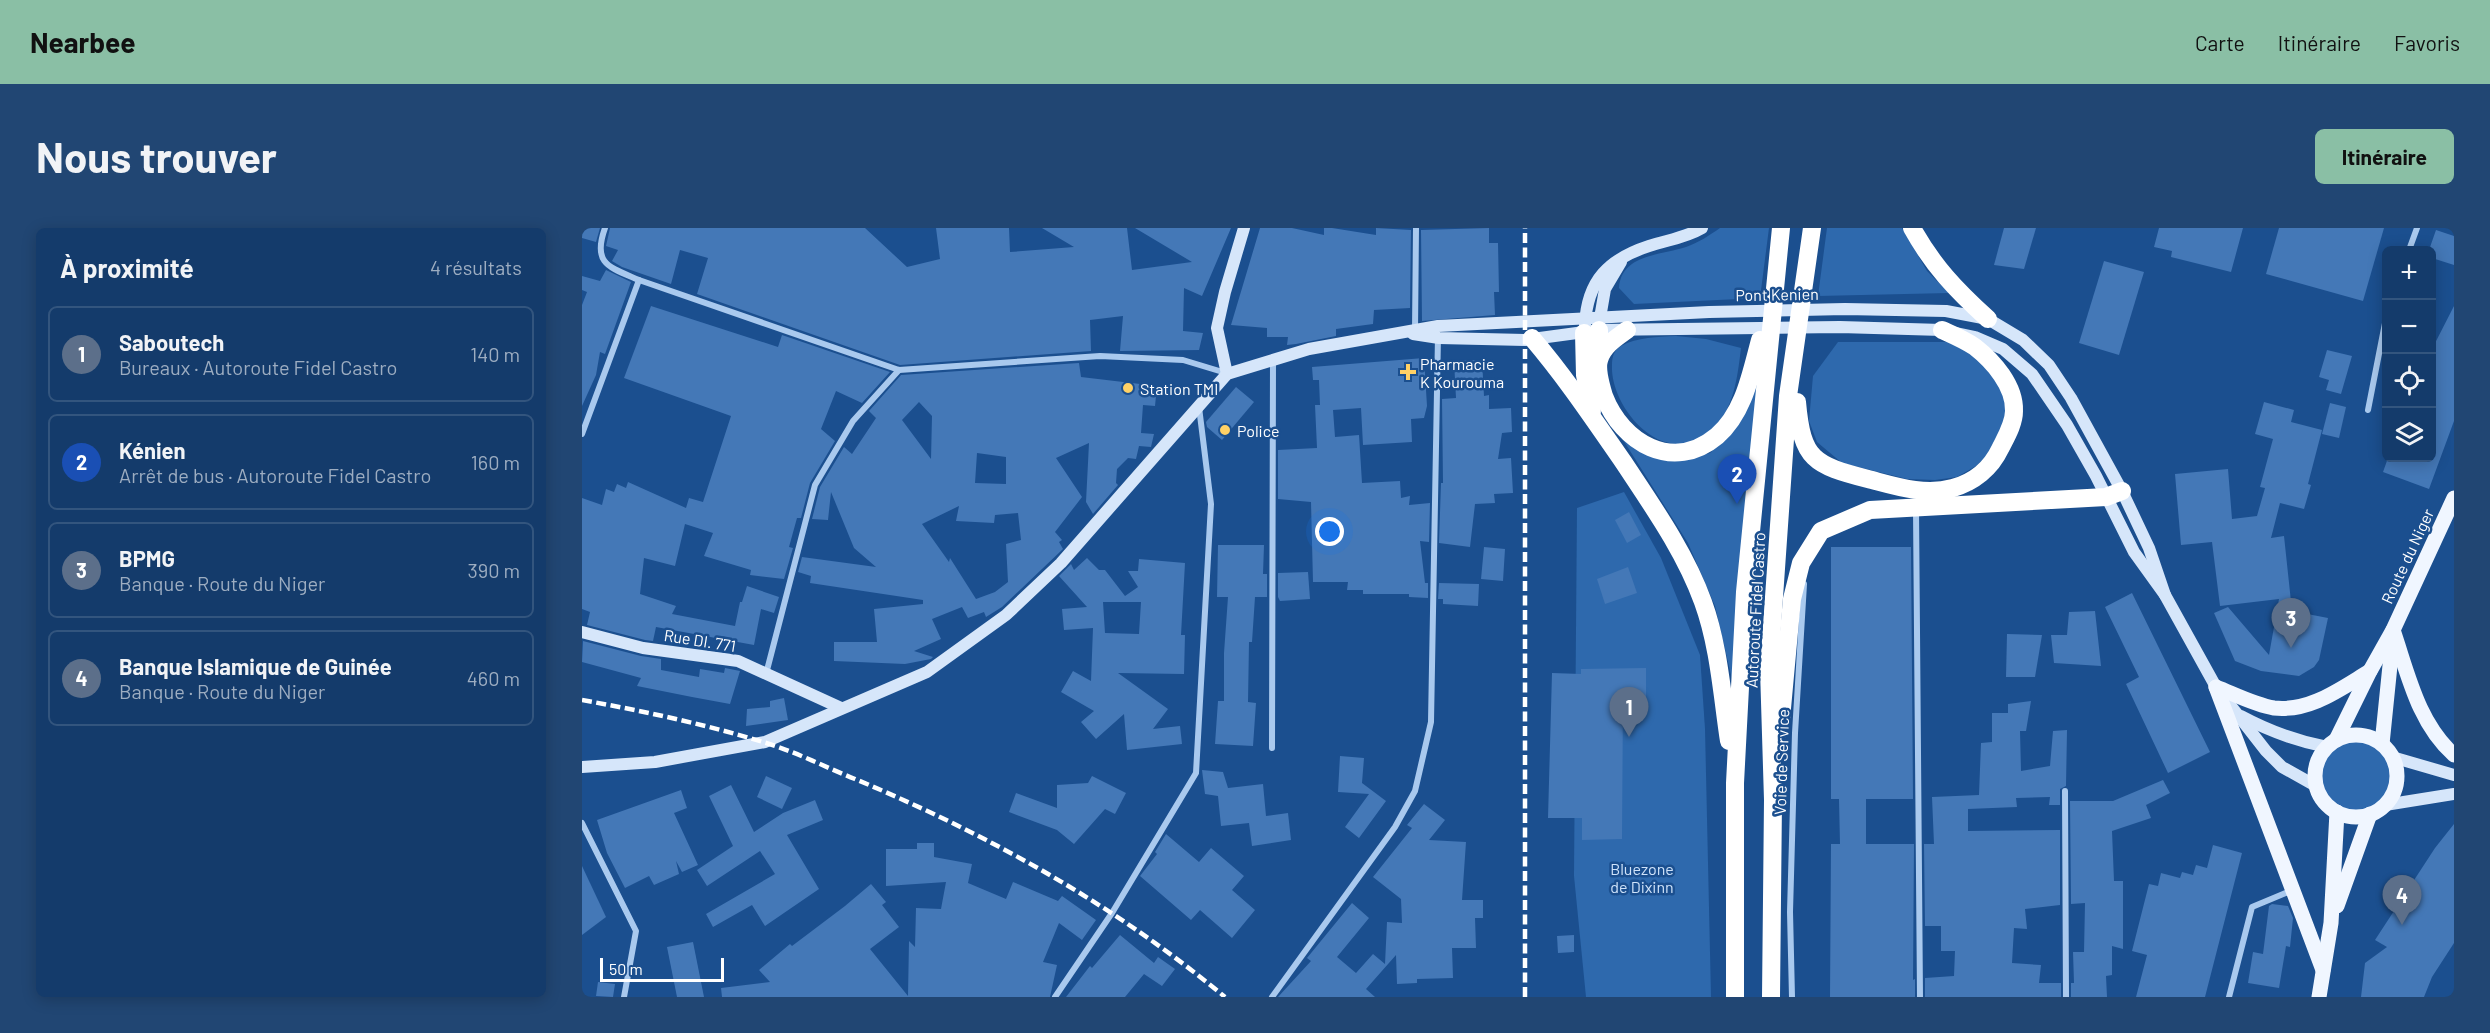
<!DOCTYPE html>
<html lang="fr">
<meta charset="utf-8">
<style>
body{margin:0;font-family:Barlow,sans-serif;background:#214673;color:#f1f3f6}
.controls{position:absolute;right:18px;top:18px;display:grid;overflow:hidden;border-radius:9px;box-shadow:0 3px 15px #0003}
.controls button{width:54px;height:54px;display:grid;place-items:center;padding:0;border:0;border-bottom:2px solid #33557e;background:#143b6b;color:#f1f3f6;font:30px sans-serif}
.scale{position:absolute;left:18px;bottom:15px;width:124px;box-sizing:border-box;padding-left:6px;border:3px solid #fff;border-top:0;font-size:16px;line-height:21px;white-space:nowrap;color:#fff;-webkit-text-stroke:4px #1b4f8f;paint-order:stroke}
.you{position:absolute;left:748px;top:304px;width:21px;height:21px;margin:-15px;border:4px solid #fff;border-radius:50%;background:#1a73e8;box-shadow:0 0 0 9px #1a73e833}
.badge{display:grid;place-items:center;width:39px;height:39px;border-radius:50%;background:#8abfa5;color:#fff;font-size:20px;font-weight:700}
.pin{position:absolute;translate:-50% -50px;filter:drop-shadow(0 2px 3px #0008)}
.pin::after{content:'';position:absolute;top:32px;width:21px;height:18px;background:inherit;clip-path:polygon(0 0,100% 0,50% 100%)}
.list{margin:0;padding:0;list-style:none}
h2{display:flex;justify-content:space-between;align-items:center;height:78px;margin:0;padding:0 24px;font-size:26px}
h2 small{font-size:20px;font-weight:400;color:#9dadc1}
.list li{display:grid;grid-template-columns:39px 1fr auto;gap:18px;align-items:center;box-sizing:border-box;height:96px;margin:0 12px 12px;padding:0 12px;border:2px solid #33557e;border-radius:9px}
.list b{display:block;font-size:22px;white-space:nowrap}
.list p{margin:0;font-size:20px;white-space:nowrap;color:#9dadc1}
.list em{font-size:20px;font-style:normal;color:#9dadc1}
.icon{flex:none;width:33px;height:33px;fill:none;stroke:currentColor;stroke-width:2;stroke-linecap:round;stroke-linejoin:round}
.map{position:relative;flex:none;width:1872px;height:769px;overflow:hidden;border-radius:9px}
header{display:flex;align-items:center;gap:36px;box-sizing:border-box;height:84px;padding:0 30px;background:#8abfa5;color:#111}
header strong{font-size:28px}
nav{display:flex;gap:33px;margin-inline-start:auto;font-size:21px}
.intro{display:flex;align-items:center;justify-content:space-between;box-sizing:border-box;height:144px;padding:0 36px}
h1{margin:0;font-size:42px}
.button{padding:15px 27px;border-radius:9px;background:#8abfa5;color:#111;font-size:21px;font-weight:700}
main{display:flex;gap:36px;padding:0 36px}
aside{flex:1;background:#143b6b;border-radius:9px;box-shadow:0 3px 15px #0003}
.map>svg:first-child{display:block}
</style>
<header>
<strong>Nearbee</strong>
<nav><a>Carte</a><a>Itinéraire</a><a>Favoris</a></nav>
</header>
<div class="intro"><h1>Nous trouver</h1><a class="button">Itinéraire</a></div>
<main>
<aside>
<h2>À proximité<small>4 résultats</small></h2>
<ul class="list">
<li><span class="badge" style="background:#5c6f8a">1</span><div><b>Saboutech</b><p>Bureaux · Autoroute Fidel Castro</p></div><em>140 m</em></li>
<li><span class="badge" style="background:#1a4fb4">2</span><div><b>Kénien</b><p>Arrêt de bus · Autoroute Fidel Castro</p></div><em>160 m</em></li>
<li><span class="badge" style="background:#5c6f8a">3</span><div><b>BPMG</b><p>Banque · Route du Niger</p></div><em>390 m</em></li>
<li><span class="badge" style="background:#5c6f8a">4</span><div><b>Banque Islamique de Guinée</b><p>Banque · Route du Niger</p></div><em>460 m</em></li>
</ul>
</aside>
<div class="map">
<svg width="1872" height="769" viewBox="0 0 1872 769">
<rect width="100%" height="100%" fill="#1b4f8f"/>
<g fill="#2e69ad">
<path d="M1138,0H1187L1178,70L1052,76L1037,60C1039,26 1080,27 1104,19C1116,15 1128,7 1138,0Z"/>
<polygon points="1245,0 1320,0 1345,43 1367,65 1236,68"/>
<path d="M1094,108L1124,111L1159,120C1156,145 1153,173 1137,195C1134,199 1128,203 1123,206C1081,240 1028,180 1030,137C1030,129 1032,122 1039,118C1055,109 1076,109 1094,108Z"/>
<polygon points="1256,114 1375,114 1394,124 1420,159 1424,181 1421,203 1410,223 1394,238 1375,249 1353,252 1325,251 1260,235 1235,214 1227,193 1231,148"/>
<polygon points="1178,147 1153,464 1133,378 1106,315 1033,199 1101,232 1128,225 1150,205"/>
<polygon points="1042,264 1079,330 1118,427 1123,501 1129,769 1004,769 992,648 995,280"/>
<circle cx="1775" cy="547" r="37"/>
</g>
<g fill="#4478b7" fill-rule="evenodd">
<polygon points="0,0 18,0 14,14 0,10"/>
<polygon points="28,0 283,0 325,39 358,31 354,0 427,0 428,24 492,19 460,0 545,0 550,42 610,34 553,0 649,0 620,68 602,60 601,103 621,105 617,122 538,123 541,88 508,92 509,123 318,137 115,66 126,30 98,22 89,56 40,39 30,33 36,22 24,18"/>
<polygon points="678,0 710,0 742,7 742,0 750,0 794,7 794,0 829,2 828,80 792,82 791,96 754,101 754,108 714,116 705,117 706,109 685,109 685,100 649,97"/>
<polygon points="907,0 907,15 916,15 917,64 912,64 913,87 840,93 839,2"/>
<polygon points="1422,0 1454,0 1442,41 1412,37"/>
<polygon points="1577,0 1661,0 1649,44 1589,29 1590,23 1572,19"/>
<polygon points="1697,0 1802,0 1781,73 1684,46"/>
<polygon points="1854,2 1872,8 1872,37 1850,30 1850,22 1847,22"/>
<polygon points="1522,33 1562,44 1537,127 1497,115"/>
<polygon points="24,42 49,54 23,126 18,124 14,147 0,178 0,77 5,64 0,62 0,48 18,53"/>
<polygon points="69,78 196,119 200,107 308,144 280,175 254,163 239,201 253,213 228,255 219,290 215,290 207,319 211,320 202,351 168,347 169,342 122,328 131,305 103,296 93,338 62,330 58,366 94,378 90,386 153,398 158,374 160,374 165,358 197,369 192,385 179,381 172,417 74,399 71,413 63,412 5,397 8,384 0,381 0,270 20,277 24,261 32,264 35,256 44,260 46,254 104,280 107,270 121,274 149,188 42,150"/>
<polygon points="1872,78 1872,193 1847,261 1801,244 1806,230 1850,230 1850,121"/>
<polygon points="1745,122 1770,128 1759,166 1744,162 1747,152 1737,149"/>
<polygon points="842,130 845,178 842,190 829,191 830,214 781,217 779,180 751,182 753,209 777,207 780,255 818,253 819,270 828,268 827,277 848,275 847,314 838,313 843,355 846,355 846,370 827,369 827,366 781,366 781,362 765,362 766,354 731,354 729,274 696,271 696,222 735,220 733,177 738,177 737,152 731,152 730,139"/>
<polygon points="900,132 902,168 907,167 907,181 929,180 930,204 920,205 916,231 929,230 931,265 912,266 913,275 893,276 888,319 857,315 859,255 861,255 860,171 874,170 872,133"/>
<path d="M497,135L499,149L575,158L573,178L561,177L559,205L572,206L569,219L557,218L554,231L546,230L535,241L534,255L536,257L511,286L504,274L507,215L474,230L500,269L473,304L480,312L477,314L481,321L420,379L404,389L402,384L386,390L380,379L350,391L359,411L332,423L351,429L349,431L323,436L252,433V414H295L292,381L341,376V372L228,355L229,348L216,344L220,329L294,339L272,320L249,264L246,292L230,291L238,259L262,219L270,226L294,190L287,183L319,147ZM337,174L350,188L349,231L320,192ZM395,225L424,229V256L393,255ZM377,278L374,293L412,295L413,287L436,285L439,312L424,316L426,354L413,364L394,371L368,330L367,334L340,296Z"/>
<polygon points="654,159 672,174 640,212 625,199 624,194"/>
<polygon points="1682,174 1712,182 1709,194 1740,202 1726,256 1729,257 1722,281 1698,275 1689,310 1702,308 1710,383 1746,390 1737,432 1732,439 1717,448 1679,443 1653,433 1632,385 1646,379 1687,427 1697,371 1638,378 1630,314 1599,317 1593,246 1646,241 1650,291 1675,288 1683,260 1678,259 1691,211 1673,206"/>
<polygon points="1748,175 1764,179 1757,210 1740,206"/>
<polygon points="1047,284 1059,307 1045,315 1033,292"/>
<polygon points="636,317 682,317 681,346 685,346 685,369 673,369 670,414 667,414 666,474 674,475 671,518 633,516 636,473 642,473 642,425 646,369 635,369"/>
<polygon points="902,319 923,321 921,353 899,351"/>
<polygon points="1249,319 1329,319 1331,571 1284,571 1284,616 1332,616 1331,752 1333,751 1333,769 1248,769 1249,616 1258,616 1257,571 1249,571"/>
<path d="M505,330L517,342H523L543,368L556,359L546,343H556L557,331L603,335L599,407H603L602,446L536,445L586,481L571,501L598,498L600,516L545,522L542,486L514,511L499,494L512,483L479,464L491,443L509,453L511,400L482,402L480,381L505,379L477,348L489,336L492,342ZM521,374H559L557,406L523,405Z"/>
<polygon points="1046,339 1055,365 1023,376 1015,351"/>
<polygon points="726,344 728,371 698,373 696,369 696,345"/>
<polygon points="857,355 897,356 896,378 861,376 861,371 856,371"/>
<polygon points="1550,365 1628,524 1586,545 1544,456 1557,449 1523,379"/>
<polygon points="1513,383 1519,438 1472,435 1469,407 1485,407 1487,384"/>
<polygon points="1425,406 1460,407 1453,449 1424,449"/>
<polygon points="1,413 59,428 79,431 79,442 117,449 118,441 142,445 143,440 158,443 148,476 110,469 55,458 59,450 0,434"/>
<polygon points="1064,440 1064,470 1041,470 1040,611 1000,612 1000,590 966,590 970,445 999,446 999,441"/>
<polygon points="202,470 206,492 164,498 165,481 188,479 188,473"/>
<polygon points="1449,473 1444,503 1438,503 1439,543 1468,538 1471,503 1485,502 1484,558 1478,561 1478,577 1467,577 1468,569 1434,570 1435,579 1386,581 1386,603 1478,602 1478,677 1443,681 1445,701 1432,700 1430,735 1459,737 1457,755 1479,755 1479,769 1343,769 1343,750 1372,748 1373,723 1359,723 1359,698 1343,698 1342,616 1352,616 1350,569 1397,567 1399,515 1410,514 1410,485 1426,485 1426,476"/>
<polygon points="758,528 782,530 780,555 804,573 777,610 763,599 787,566 756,564"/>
<polygon points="620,542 641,544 646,560 681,556 684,588 706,585 709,612 670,618 667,595 639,598 636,568 623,566"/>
<polygon points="184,548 210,560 200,581 175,569"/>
<polygon points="510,548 544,565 533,586 523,581 492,616 475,602 427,584 434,565 475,580 475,557 506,555"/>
<polygon points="1581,552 1588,565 1564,577 1569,590 1530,603 1532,653 1541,653 1541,721 1530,718 1530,747 1524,748 1525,769 1489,769 1489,755 1492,755 1491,724 1502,724 1503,675 1489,676 1488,573 1531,573"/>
<polygon points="149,557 172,604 201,585 233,572 241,592 205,607 237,661 183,698 170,677 131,699 124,686 193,646 178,623 125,658 115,642 151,618 127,568"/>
<polygon points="99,562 105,580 92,585 116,637 100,644 94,633 97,646 72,657 67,648 43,660 25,625 15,592"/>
<polygon points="842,576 863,592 847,612 884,614 880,672 901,672 901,690 893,690 894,720 870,720 871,750 835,751 835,755 815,756 814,727 784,761 793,769 696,769 729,733 725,730 770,675 787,690 755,729 774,745 791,726 803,736 805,694 820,695 819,671 791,649 830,600 825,597"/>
<polygon points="1872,596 1872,715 1850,749 1842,769 1779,769 1783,735 1805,719 1793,712 1853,620"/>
<polygon points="584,606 617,634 629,620 662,648 650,662 673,682 650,710 618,682 609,692 558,648 575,626 573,624"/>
<polygon points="335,615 352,615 352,629 390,636 386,655 424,671 431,654 476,673 480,668 514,692 500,712 477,695 461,734 475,737 468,769 140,769 139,760 188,754 177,742 208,716 210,718 263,678 289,656 304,674 300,677 317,699 288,721 326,768 327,713 333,719 334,680 359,681 364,654 304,658 304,621 335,621"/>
<polygon points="1631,617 1660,625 1623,769 1554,769 1565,727 1550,723 1567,656 1576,658 1579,645 1598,650 1600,644 1611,647 1614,637 1625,640"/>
<polygon points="0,638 24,689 0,707"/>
<polygon points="1690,676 1706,678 1711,690 1708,719 1704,718 1697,760 1666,755 1671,724 1681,726 1687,678"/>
<polygon points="538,707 572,735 576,729 593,741 580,758 562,746 543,769 484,769 508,738 510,740"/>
<polygon points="992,707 992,724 976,725 975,708"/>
<polygon points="111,714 122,769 95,769 85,719"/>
<polygon points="16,754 33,756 31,769 14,768"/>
</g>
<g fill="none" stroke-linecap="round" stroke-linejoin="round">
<g stroke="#a9c9ee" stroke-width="6">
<path d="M23,0C10,36 27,39 57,52"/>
<polyline points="1827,22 1835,0"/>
<polyline points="833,103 834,0"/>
<polyline points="1786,182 1804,90"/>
<polyline points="0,206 57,52 317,142 518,128 601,132 644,145"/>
<polyline points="1334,281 1338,769"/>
<polyline points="184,446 233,257 271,193 317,142"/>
<polyline points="690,520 691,131"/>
<polyline points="1483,563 1484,769"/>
<polyline points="0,595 54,703 42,769"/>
<polyline points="473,769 530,685 614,545 629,276 617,179"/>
<polyline points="690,769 813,599 833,563 849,494 856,108"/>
<polyline points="1210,769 1208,684 1213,505 1222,356"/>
<polyline points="1647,769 1670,679 1711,662"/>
</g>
<g stroke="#d6e6fa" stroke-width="12">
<polyline points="1017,96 1023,61 1039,34"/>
<path d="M1003,97C1005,52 1027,31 1067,18C1085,12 1103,10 1120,0"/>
<polyline points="831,106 857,110 943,112 1017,102 1258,99 1360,102 1393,109 1421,121 1450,146 1485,197 1514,248 1552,324 1583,367 1634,459 1684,523 1700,539 1734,558"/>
<polyline points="645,146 635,100 643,64 662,0"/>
<polyline points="0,404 61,420 156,433 259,480"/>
<path d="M1659,488C1687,503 1714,513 1745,519"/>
<polyline points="1810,529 1872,547"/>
<polyline points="0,539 73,534 183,514 345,444 424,387 479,335 645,146 727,121 856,98 1127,84 1263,81 1364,83 1406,91 1441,112 1467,137 1489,170 1540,263 1567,320 1583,367"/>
<polyline points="1803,577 1872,566"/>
</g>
<g stroke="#f0f6ff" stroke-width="15">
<path d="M1811,402C1826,446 1836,495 1872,527"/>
<polyline points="1634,459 1741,742"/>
<path d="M1634,459C1652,466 1673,477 1692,480C1728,484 1758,461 1788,443"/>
<circle cx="1774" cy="548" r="41"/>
<polyline points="1754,512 1788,443 1811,402 1872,270"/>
<polyline points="1800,516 1811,408"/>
<polyline points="1755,678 1788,586"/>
<polyline points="1737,769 1749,695 1755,584"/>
</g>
<g stroke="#fff" stroke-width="18">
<path d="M1330,0C1351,38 1374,62 1406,91"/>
<path d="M1045,102C1034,110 1021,118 1017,132C1014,142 1019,158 1022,168C1040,215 1091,245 1135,208C1162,185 1169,145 1178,112"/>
<polyline points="1002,105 1003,147 1010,183"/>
<path d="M950,110C984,150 1012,192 1042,235C1071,279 1103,324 1121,374C1137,418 1140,467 1147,513"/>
<polyline points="1017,131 1017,102"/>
<path d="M1215,174C1220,232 1232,237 1286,251C1313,258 1342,268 1371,260C1392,254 1409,240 1418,221C1424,209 1432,196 1432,183C1433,158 1411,133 1393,119C1383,112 1371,107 1360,102"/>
<polyline points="1198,502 1210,371 1219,335 1239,303 1288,282 1524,269 1540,263"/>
<polyline points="1153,769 1153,555 1163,364 1199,0"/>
<polyline points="1189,769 1191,572 1187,441 1206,168 1230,0"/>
</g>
<g stroke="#fff" stroke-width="4.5" stroke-dasharray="10 4.5" stroke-linecap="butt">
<path d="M0,472C61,483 122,496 181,514C212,523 243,539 273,551C407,607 531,676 643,769"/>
<polyline points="943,769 943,0"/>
</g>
</g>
<g fill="#ffd166" stroke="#1b4f8f" stroke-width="2">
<path d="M823 135h6v6h6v6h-6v6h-6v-6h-6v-6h6z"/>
<circle cx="546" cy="160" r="6"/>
<circle cx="643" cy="202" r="6"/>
</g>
<g text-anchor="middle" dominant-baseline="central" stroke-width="5" stroke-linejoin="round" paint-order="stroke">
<g font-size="16" fill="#fff" stroke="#1b4f8f">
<text transform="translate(1195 66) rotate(-1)">Pont Kenien</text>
<text transform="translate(1825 328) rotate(-65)">Route du Niger</text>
<text transform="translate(1173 382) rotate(-87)">Autoroute Fidel Castro</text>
<text transform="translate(118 412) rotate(9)">Rue DI. 771</text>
<text transform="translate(1199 534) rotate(-88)">Voie de Service</text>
</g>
<g font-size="16" fill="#fff" stroke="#1b4f8f" text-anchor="start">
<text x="838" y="135">Pharmacie<tspan x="838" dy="18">K Kourouma</tspan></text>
<text x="558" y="160">Station TMI</text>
<text x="655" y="202">Police</text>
</g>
<g font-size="16" fill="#cfe3fa" stroke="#1b4f8f">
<text x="1060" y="640">Bluezone<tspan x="1060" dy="18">de Dixinn</tspan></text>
</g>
</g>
</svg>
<div class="controls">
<button>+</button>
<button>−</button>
<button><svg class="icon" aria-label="locate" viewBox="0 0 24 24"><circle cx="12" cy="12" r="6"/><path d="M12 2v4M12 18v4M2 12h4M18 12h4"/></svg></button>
<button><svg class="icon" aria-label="layers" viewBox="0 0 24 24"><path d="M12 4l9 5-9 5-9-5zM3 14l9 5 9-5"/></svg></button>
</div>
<div class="scale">50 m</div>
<div class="you"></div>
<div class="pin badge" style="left:1047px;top:509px;background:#5c6f8a">1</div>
<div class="pin badge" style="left:1155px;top:276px;background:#1a4fb4">2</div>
<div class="pin badge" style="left:1709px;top:420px;background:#5c6f8a">3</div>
<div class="pin badge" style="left:1820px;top:697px;background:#5c6f8a">4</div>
</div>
</main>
